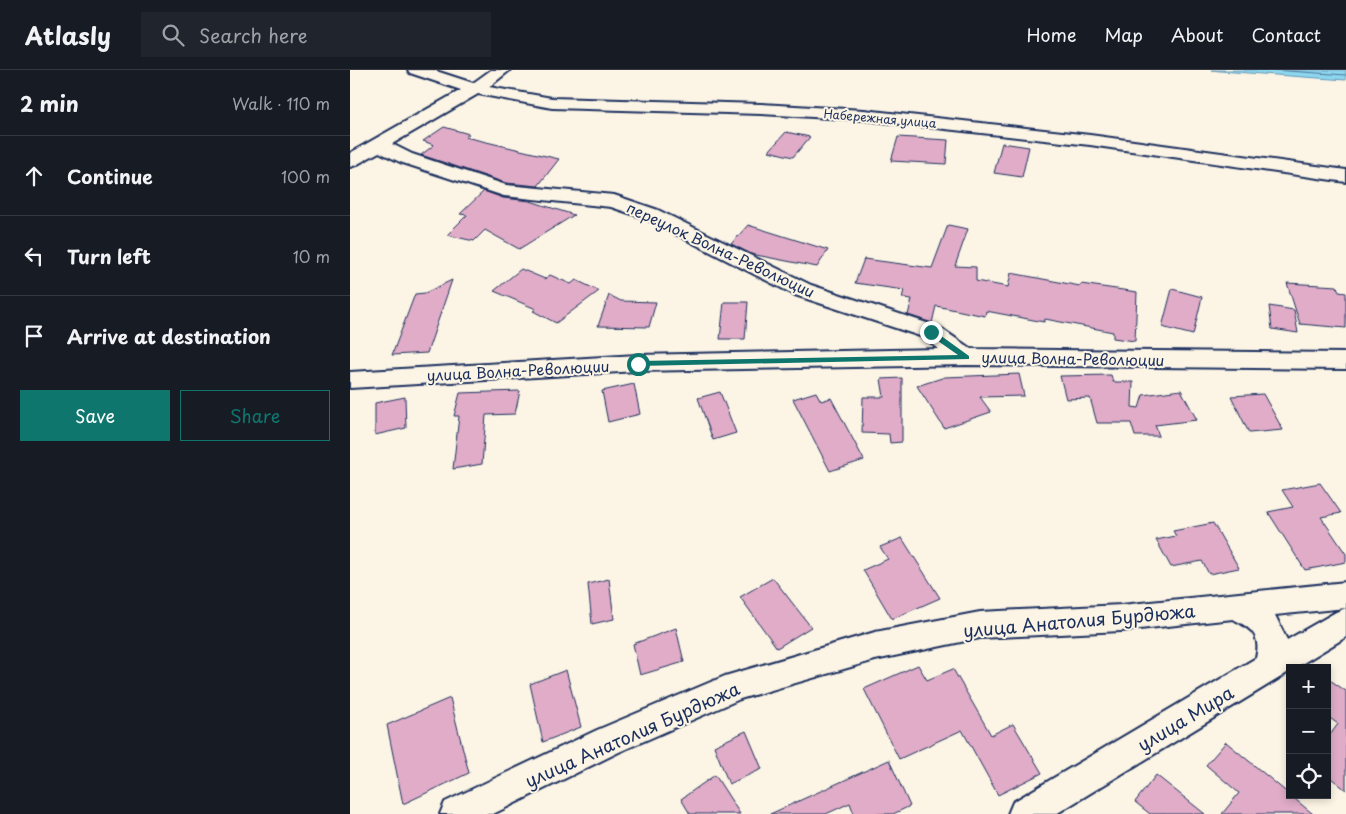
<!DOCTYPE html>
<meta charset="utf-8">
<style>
body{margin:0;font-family:"Playpen Sans",sans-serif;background:#20242c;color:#f1f3f6}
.controls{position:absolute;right:15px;bottom:15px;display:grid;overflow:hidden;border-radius:0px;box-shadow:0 2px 8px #0003}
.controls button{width:45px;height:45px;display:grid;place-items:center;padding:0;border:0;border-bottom:1px solid #363941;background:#171b24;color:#f1f3f6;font:25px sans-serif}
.stop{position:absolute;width:15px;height:15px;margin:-11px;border:4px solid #0f766e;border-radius:50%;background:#fff}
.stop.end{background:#0f766e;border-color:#fff;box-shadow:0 1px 5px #0008}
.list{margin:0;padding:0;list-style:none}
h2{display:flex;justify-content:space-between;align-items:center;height:65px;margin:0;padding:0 20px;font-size:21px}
h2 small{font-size:16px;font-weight:400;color:#9ea1a6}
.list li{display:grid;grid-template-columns:32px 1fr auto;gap:15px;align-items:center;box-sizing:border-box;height:80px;padding:0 20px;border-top:1px solid #363941}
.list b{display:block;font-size:19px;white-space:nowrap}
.list em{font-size:16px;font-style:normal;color:#9ea1a6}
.actions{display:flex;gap:10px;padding:15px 20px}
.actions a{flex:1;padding:11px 0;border:1px solid #0f766e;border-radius:0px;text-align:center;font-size:18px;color:#0f766e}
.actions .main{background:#0f766e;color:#fff}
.icon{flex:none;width:28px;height:28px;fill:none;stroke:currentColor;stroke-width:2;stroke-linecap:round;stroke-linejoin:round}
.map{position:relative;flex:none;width:996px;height:744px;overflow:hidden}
header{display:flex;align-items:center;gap:30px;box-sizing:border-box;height:70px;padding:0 25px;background:#171b24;border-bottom:1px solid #363941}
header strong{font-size:24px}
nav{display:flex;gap:28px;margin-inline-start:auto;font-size:18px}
.search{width:350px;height:45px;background:#20242c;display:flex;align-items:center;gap:12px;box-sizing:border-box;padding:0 18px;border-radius:0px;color:#9ea1a6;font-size:19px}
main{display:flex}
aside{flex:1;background:#171b24}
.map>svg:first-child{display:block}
</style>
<header>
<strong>Atlasly</strong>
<div class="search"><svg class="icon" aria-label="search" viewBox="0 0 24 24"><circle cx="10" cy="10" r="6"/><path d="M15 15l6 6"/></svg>Search here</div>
<nav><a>Home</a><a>Map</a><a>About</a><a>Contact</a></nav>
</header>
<main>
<aside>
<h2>2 min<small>Walk · 110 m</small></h2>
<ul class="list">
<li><svg class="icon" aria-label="ahead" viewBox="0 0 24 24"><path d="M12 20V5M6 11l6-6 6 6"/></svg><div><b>Continue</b></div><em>100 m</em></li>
<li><svg class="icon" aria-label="left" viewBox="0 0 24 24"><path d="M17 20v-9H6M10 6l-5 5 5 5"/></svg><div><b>Turn left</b></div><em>10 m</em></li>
<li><svg class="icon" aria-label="arrive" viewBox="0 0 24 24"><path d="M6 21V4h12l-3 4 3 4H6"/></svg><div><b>Arrive at destination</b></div></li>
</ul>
<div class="actions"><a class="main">Save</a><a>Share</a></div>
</aside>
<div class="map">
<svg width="996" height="744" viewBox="0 0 996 744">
<rect width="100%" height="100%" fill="#fcf5e5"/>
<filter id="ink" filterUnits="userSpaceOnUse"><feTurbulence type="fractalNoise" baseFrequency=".02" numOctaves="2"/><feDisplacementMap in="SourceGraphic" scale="10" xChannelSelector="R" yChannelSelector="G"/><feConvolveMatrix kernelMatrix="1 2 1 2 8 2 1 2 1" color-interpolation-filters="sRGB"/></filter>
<g filter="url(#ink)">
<polygon fill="#8ed8ef" stroke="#6094b5" points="861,0 996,0 996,10 870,1"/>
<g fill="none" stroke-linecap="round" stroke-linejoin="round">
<polyline stroke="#497398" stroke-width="1" points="923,0 996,5"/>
</g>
<g fill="#e0acc7" stroke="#1b2f5e">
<polygon points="94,57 119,64 115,67 209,89 188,116 156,113 71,85 84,75 73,71"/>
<polygon points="436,62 460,67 443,87 419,81"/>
<polygon points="548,67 598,70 596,94 541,91"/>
<polygon points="652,73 679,77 672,107 644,103"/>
<polygon points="134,121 153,128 180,131 224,145 169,179 135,160 124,171 97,165 117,145 110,144"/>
<polygon points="398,155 478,180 467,197 401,184 381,174"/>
<polygon points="598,155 618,159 605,196 626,197 626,211 658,217 661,203 730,216 731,214 787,222 785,271 763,268 763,262 695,249 694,252 636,241 635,246 586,236 582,253 558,245 562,229 552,228 554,220 505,213 514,189 582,198"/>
<polygon points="171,199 195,209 200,205 221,214 226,210 249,221 206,253 183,241 186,239 144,221"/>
<polygon points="102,210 77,283 42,285 65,224 75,223"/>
<polygon points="937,213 987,216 989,222 996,223 996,258 950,254"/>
<polygon points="822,219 852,227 843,265 812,257"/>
<polygon points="259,225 271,231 306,232 299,257 248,256"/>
<polygon points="374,232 398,232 395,269 370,269"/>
<polygon points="919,236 944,240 948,263 922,259"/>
<polygon points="669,304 674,326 630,327 641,342 594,358 567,316 595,307"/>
<polygon points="761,305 763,312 783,312 782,337 789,338 793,325 831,320 847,350 805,355 809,366 785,366 781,353 747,353 740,328 716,329 710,306"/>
<polygon points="552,308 552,372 540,373 539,364 512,363 513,327 534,327 531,309"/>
<polygon points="284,314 290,344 258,352 252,321"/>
<polygon points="170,321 165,344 136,345 132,394 103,399 109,346 104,346 110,323"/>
<polygon points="370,322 386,363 363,370 348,328"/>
<polygon points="466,322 471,331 481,328 514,390 480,401 443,329"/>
<polygon points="913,324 933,360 899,363 881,326"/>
<polygon points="55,327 56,358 25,365 25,333"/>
<polygon points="970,413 991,443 971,447 996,484 996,492 955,500 918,442 943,437 932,420"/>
<polygon points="863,453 889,498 859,504 852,491 821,497 806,470 826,466 823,461"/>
<polygon points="552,468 590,528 542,549 513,500 538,489 530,477"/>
<polygon points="423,508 461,557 427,578 390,527"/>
<polygon points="259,509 264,549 242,554 238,514"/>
<polygon points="326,558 334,592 290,605 283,574"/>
<polygon points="568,595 577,610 603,599 641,665 663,654 692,703 648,725 612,660 549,689 514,619"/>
<polygon points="216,600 231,657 193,672 180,614"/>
<polygon points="977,608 996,621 996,720 977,705 977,669 988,654 977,646"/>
<polygon points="100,628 119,703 53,734 37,655"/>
<polygon points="396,661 412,699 379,714 364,676"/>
<polygon points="876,672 940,725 963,744 872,744 889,723 856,695"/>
<polygon points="539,690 560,736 543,744 504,744 500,733 476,744 420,744"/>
<polygon points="365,705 390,744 340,744 331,729"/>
<polygon points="806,705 855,744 800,744 785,732"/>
</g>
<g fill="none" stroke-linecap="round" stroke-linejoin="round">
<defs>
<g id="street">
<polygon points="58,0 83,0 123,13 141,0 160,0 139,17 202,28 411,34 514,40 740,65 996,100 996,112 740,75 514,50 411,44 202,38 128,24 42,74 62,84 156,115 264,125 308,140 461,215 589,257 621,279 996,283 996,299 616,295 287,301 0,318 0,302 287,285 589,279 573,267 445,225 294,148 261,137 154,126 50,92 29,82 6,95 0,97 0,83 111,20 60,3"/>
<path d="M996,512V538L925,545L937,570L986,542L996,538V567L945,598H940V601L931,607L706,744H658L663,732L906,588C911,566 903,559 883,549L771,561L630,568L525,590L390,629L269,682L143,744H90L95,732L247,660L375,606L525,562L630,542L771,535Z"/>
</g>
</defs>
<use href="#street" stroke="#1b2f5e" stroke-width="4"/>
<use href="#street" fill="#fcf5e5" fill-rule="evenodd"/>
</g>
</g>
<polygon fill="#0f766e" points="578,260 583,260 619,286 619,289 288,296 284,294 288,291 608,285 578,264"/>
<g text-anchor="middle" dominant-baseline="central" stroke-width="4" stroke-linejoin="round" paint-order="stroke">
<g font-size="12" fill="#1b2f5e" stroke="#fcf5e5">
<text transform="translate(530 48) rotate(5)">Набережная улица</text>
</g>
<g font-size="15" fill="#1b2f5e" stroke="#fcf5e5">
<text transform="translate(371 179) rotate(25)">переулок Волна-Революции</text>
<text transform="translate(723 288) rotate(1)">улица Волна-Революции</text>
<text transform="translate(168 300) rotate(-3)">улица Волна-Революции</text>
</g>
<g font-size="18" fill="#1b2f5e" stroke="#fcf5e5">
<text transform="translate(729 550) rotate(-5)">улица Анатолия Бурдюжа</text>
<text transform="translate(835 648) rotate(-31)">улица Мира</text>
<text transform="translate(282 664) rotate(-24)">улица Анатолия Бурдюжа</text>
</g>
</g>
</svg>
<div class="controls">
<button>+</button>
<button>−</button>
<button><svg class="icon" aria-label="locate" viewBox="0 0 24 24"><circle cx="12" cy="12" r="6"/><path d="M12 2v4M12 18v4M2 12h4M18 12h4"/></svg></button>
</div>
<div class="stop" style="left:288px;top:294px"></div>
<div class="stop end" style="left:581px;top:262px"></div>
</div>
</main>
